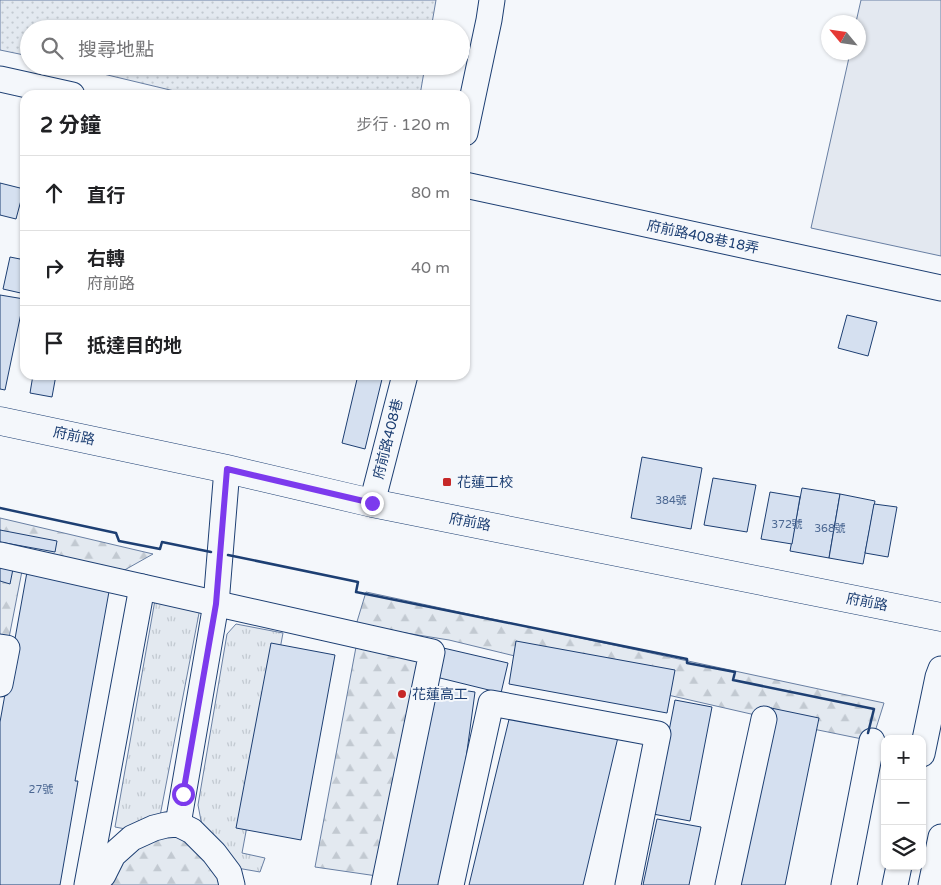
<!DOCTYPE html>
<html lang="zh-TW">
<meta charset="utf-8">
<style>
body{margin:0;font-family:"Varela Round","Noto Sans TC",sans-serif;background:#f6f6f6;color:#202124}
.controls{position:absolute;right:15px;bottom:15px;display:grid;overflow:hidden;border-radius:10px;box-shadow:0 1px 4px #0004}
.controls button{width:45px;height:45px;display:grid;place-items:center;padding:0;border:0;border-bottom:1px solid #e0e0e0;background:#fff;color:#202124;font:25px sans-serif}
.compass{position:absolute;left:821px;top:15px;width:45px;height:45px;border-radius:50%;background:#fff;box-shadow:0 1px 4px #0004;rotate:299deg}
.stop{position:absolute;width:15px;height:15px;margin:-11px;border:4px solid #7c3aed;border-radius:50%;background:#fff}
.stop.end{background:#7c3aed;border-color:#fff;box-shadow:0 1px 5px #0008}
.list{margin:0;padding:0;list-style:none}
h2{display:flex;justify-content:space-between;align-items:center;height:65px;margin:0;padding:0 20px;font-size:21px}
h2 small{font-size:16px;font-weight:400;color:#757577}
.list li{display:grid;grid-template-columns:32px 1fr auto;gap:15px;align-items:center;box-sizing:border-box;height:75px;padding:0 20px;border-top:1px solid #e0e0e0}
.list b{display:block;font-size:19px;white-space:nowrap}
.list p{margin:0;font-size:16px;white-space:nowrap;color:#757577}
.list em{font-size:16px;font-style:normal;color:#757577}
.icon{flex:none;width:28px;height:28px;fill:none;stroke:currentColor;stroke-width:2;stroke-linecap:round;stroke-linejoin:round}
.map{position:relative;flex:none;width:941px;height:885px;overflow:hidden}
.search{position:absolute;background:#fff;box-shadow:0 1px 4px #0004;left:20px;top:20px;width:450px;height:55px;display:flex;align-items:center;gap:12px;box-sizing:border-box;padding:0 18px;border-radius:28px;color:#757577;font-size:19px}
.panel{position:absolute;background:#fff;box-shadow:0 1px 4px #0004;left:20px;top:90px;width:450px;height:290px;border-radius:15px}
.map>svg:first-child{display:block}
</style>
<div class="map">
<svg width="941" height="885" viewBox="0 0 941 885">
<defs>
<pattern id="grass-tufts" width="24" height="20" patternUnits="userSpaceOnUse" patternTransform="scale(1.25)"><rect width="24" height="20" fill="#e3e9f0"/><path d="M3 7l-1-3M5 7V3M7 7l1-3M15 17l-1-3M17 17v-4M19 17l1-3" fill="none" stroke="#c2c9d1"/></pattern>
<pattern id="forest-firs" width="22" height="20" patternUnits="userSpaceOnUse" patternTransform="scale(1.25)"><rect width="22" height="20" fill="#e3e9f0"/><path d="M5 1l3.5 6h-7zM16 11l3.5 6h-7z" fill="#c2c9d1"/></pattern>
<pattern id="park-dots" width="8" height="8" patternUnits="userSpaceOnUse" patternTransform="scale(1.25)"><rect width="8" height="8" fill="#e3e9f0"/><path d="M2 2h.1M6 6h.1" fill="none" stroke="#c2c9d1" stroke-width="1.8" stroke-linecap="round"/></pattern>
</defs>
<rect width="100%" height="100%" fill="#f4f7fb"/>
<g fill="url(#grass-tufts)" stroke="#687fa3">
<polygon points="155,600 200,608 160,816 131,830 115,827"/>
<polygon points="236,624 283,633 242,853 265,858 260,872 237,868 203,831 198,805 227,634"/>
</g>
<g fill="url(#forest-firs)" stroke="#687fa3">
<polygon points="0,518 153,554 121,572 22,571 7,648 0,647"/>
<polygon points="366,592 884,703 872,741 764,719 751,714 528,663 519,657 449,640 356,625"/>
<polygon points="356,647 430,661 384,877 315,867"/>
<polygon points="147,837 181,837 216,871 219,885 112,885 113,875 121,858"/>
</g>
<g fill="url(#park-dots)" stroke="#687fa3">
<polygon points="0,0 436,0 431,29 29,29 29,56 0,50"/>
<polygon points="70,66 425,66 420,95 191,95"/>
</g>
<polygon fill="#e3e8f0" stroke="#687fa3" points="861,0 941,0 941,256 811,228 850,53 858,52 858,22 856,22"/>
<g fill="#d5e0f0" stroke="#1d3f73">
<polygon points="0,183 24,189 16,219 0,215"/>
<polygon points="10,257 25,260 25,294 3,289"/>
<polygon points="0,295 24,299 5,390 0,389"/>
<polygon points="847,315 877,322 868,356 838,348"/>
<polygon points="33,375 56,375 52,397 30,393"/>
<polygon points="358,375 383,375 365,449 342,443"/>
<polygon points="642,457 702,468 691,529 631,518"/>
<polygon points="713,478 756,485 747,532 704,525"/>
<polygon points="802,488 840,494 829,558 790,551"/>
<polygon points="770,492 800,497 792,544 761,539"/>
<polygon points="840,494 875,501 863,564 829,558"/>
<polygon points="874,504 897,507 888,557 865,553"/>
<polygon points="0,530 57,541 55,552 0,542"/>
<polygon points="0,561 14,564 10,584 0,581"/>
<polygon points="27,572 110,586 75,781 78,781 60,885 0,885 0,722"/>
<polygon points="516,641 675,670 667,713 509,684"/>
<polygon points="271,643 335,655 301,840 236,828"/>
<polygon points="439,647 508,663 501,693 432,676"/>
<polygon points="414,683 475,692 449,885 387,885"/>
<polygon points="675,700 712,707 690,821 653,814"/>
<polygon points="512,707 619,733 583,885 469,885"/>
<polygon points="771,708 819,718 785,885 734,885"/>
<polygon points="657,819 701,827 689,885 643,885"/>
</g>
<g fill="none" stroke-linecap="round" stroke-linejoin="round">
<defs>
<g id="street">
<polyline points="0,79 72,95"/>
<polyline points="465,133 489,20 492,0"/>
<polyline points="465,185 941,288"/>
<polyline points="372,503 405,375"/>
<polyline points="0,555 432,652 384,885"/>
<polyline points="0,647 7,648 0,684"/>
<polyline points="922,754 938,677 941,669"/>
<polyline points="178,824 216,604 227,469"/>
<polyline points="90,872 103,875 113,855 132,838 154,828 166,825 178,824 192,831 214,853 229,873 232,885"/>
<polyline points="87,885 142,587"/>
<polyline points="451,885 491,703 658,734 628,885"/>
<polyline points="728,885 764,719"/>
<polyline points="844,885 872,741"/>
<polyline points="895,885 899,866"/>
<polyline points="931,885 941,837"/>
</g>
<polyline id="primary" points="0,421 227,469 372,503 941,617"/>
</defs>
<use href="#street" stroke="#1d3f73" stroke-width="27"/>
<use href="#primary" stroke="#1d3f73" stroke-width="29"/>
<use href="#street" stroke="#f4f7fb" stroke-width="25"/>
<use href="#primary" stroke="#f4f7fb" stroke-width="28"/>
<g stroke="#1d3f73" stroke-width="2.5">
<polyline points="0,508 116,533 119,541 160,549 162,542 211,552"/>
<polyline points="228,555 358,582 356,592 687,659 687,663 735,672 733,680 874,709 868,733"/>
</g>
</g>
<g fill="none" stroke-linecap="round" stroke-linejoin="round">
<polyline stroke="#7c3aed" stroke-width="6" points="183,794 216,604 227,469 372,503"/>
</g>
<g fill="#c62828" stroke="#f4f7fb" stroke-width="2">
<rect x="442" y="477" width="10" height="10" rx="2.5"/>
<circle cx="402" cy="694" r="5"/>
</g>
<g text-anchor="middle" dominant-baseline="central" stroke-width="4" stroke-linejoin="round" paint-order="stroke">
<g font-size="11" fill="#4b6792">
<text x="671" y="500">384號</text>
<text x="787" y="524">372號</text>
<text x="830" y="528">368號</text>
<text x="41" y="789">27號</text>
</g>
<g font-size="14" fill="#1d3f73" stroke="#f4f7fb">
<text transform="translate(703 237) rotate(12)">府前路408巷18弄</text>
<text transform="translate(74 436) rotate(12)">府前路</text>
<text transform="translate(388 439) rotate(-76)">府前路408巷</text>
<text transform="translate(470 522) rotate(11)">府前路</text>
<text transform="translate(867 602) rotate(11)">府前路</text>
</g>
<g font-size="14" fill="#1d3f73" stroke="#f4f7fb" text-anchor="start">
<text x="457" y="482">花蓮工校</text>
<text x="412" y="694">花蓮高工</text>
</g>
</g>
</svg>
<div class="controls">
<button>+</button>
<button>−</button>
<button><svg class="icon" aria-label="layers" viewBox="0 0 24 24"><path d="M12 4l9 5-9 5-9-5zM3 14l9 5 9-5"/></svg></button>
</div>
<svg class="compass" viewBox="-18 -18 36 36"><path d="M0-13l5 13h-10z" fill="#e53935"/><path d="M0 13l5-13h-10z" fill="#757577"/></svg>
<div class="stop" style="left:183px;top:794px"></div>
<div class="stop end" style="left:372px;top:503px"></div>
<div class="search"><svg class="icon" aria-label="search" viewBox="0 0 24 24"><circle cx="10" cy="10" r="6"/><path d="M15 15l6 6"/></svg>搜尋地點</div>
<section class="panel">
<h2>2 分鐘<small>步行 · 120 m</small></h2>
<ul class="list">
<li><svg class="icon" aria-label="ahead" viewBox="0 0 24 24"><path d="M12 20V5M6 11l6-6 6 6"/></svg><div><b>直行</b></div><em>80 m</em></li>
<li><svg class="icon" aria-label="right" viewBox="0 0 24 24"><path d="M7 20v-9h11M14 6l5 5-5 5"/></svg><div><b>右轉</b><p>府前路</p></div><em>40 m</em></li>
<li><svg class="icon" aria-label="arrive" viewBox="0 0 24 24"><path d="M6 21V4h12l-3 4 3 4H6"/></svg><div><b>抵達目的地</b></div></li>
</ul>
</section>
</div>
